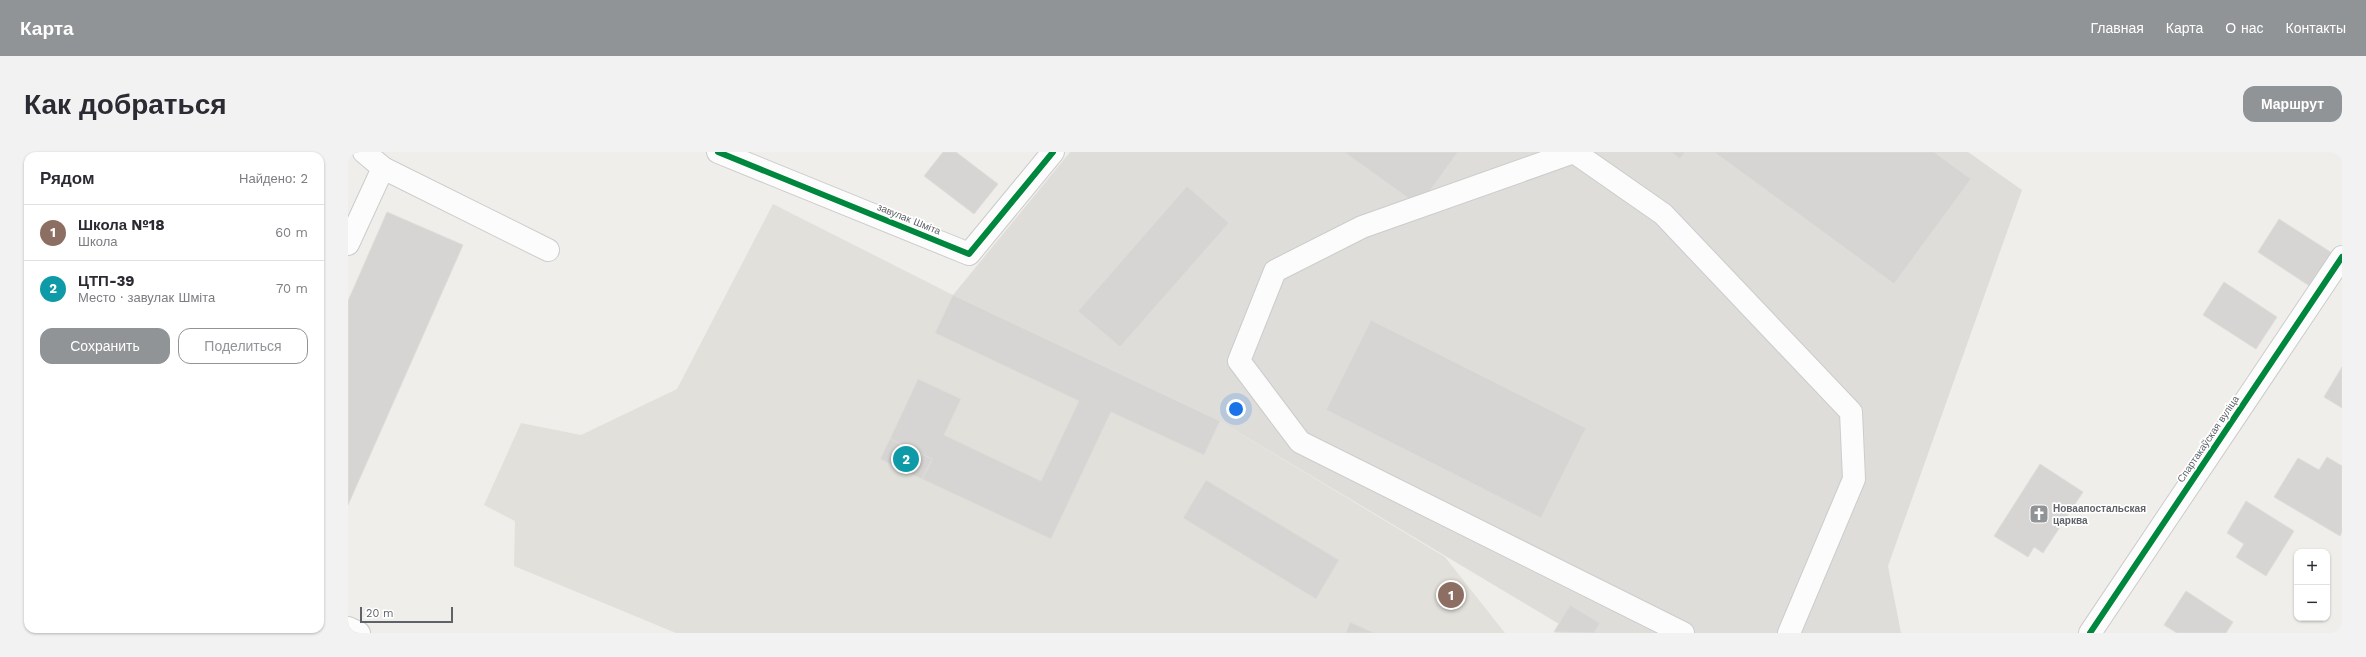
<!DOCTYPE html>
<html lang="ru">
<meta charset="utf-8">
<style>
body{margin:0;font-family:"Work Sans",sans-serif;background:#f2f2f3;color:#2b2b33}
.controls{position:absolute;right:12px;bottom:12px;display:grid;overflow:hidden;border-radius:8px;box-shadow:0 1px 3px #0004}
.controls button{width:36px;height:36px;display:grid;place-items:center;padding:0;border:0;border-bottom:1px solid #e1e1e2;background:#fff;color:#2b2b33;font:20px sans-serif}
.scale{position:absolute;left:12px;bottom:10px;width:93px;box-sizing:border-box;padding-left:4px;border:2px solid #5f6368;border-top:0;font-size:11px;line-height:14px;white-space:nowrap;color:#5f6368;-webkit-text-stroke:3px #fff;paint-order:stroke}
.you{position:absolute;left:888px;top:257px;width:14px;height:14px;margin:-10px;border:3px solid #fff;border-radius:50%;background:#1a73e8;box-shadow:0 0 0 6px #1a73e833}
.badge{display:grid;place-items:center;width:26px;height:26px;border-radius:50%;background:#919496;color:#fff;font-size:13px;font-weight:700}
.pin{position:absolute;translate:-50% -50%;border:2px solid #fff;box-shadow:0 1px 4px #0006}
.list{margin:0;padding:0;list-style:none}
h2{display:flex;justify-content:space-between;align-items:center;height:52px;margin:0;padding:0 16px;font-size:17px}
h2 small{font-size:13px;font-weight:400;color:#7c7c81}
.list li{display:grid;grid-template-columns:26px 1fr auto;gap:12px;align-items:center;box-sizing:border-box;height:56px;padding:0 16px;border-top:1px solid #e1e1e2}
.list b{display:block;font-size:15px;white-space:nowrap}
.list p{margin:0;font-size:13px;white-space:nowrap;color:#7c7c81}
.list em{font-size:13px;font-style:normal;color:#7c7c81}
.actions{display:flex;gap:8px;padding:12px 16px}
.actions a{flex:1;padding:9px 0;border:1px solid #919496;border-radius:12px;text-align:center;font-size:14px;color:#919496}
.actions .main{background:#919496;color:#fff}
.map{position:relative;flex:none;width:1994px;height:481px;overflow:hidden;border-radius:12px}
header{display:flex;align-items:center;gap:24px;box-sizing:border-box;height:56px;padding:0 20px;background:#919496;color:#fff}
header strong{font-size:19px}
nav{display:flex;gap:22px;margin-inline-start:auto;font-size:14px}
.intro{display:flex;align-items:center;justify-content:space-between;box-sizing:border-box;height:96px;padding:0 24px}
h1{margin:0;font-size:28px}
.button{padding:10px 18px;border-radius:12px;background:#919496;color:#fff;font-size:14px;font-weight:700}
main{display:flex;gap:24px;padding:0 24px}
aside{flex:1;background:#fff;border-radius:12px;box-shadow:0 1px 3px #0004}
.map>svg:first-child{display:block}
</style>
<header>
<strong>Карта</strong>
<nav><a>Главная</a><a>Карта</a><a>О нас</a><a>Контакты</a></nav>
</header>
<div class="intro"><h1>Как добраться</h1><a class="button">Маршрут</a></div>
<main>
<aside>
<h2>Рядом<small>Найдено: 2</small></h2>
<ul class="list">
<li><span class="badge" style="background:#8d6e63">1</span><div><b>Школа №18</b><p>Школа</p></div><em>60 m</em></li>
<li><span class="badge" style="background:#0f9aa8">2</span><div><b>ЦТП-39</b><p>Место · завулак Шміта</p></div><em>70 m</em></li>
</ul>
<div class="actions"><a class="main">Сохранить</a><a>Поделиться</a></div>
</aside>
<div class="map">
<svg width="1994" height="481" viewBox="0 0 1994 481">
<rect width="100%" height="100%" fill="#efeeea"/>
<polygon fill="#dfddda" points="722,0 1620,0 1674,38 1540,414 1553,481 1226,481 872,269 605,143"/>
<polygon fill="#e2e0da" points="425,52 605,143 872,269 1097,405 1157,481 328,481 166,414 167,369 136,353 173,271 233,283 329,237"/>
<g fill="#d6d5d3" stroke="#deddd9">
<polygon points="595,0 608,0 650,32 626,62 576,24"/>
<polygon points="996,0 1110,0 1071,54"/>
<polygon points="1323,0 1337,0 1332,7"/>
<polygon points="1366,0 1586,0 1623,27 1546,132"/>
<polygon points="839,34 881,71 772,195 730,159"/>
<polygon points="39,60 115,93 0,353 0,149"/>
<polygon points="1931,67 1984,101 1963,135 1910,100"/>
<polygon points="1876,130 1929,165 1908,197 1855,163"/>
<polygon points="605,143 872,269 856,303 763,260 703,387 574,327 584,307 542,287 570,227 613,247 596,283 693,329 731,249 587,181"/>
<polygon points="1023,168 1238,276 1193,366 978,258"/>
<polygon points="1994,215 1994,256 1976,245"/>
<polygon points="542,287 584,307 574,327 532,307"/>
<polygon points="1979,305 1994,314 1994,380 1992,384 1926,345 1950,306 1971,318"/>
<polygon points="1692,312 1735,340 1695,401 1686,395 1680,405 1646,384"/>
<polygon points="858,328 991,408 968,447 835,366"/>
<polygon points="1898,349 1946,379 1918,424 1888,405 1896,392 1879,381"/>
<polygon points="1838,439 1885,470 1878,481 1829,481 1816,473"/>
<polygon points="1222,453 1252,471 1246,481 1206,480"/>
<polygon points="1002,470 1026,481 998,481"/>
</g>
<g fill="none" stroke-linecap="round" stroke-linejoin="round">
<defs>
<g id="minor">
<polyline points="16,0 35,16"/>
<polyline points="370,0 621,102 705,0"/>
<polyline points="0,92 35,16 200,98"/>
<polyline points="0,476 11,481"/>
<polyline points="1335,481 952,290 891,209 927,119 1014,75 1226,0 1315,62 1503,260 1506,327 1441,481"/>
<polyline points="1742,481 1994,105"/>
</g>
</defs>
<use href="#minor" stroke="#cbcccc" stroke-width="24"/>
<use href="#minor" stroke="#fdfcfc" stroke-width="22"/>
<defs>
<g id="cycleway">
<polyline points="370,0 621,102 705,0"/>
<polyline points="1742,481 1994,105"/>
</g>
</defs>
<use href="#cycleway" stroke="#fff" stroke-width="8"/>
<use href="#cycleway" stroke="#00873e" stroke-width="6"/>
</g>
<defs>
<symbol id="church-square" viewBox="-11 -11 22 22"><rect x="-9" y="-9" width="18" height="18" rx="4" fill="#919496" stroke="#fff"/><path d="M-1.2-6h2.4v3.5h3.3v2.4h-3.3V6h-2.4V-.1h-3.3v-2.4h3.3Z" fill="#fff"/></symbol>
</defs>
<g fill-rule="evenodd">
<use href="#church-square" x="1680" y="351" width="22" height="22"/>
</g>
<g text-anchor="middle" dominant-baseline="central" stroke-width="3.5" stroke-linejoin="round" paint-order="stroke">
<g font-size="10" fill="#5f6368" stroke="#fff">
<text transform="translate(561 67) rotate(22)">завулак Шміта</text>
<text transform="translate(1860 287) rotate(-56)">Спартакаўская вуліца</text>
</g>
<g font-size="10" font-weight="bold" fill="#5f6368" stroke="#fff" text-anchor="start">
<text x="1705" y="356">Новаапостальская<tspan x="1705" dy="12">царква</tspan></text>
</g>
</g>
</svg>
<div class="controls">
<button>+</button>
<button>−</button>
</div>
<div class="scale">20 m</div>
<div class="you"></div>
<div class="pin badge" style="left:1103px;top:443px;background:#8d6e63">1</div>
<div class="pin badge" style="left:558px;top:307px;background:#0f9aa8">2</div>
</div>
</main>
